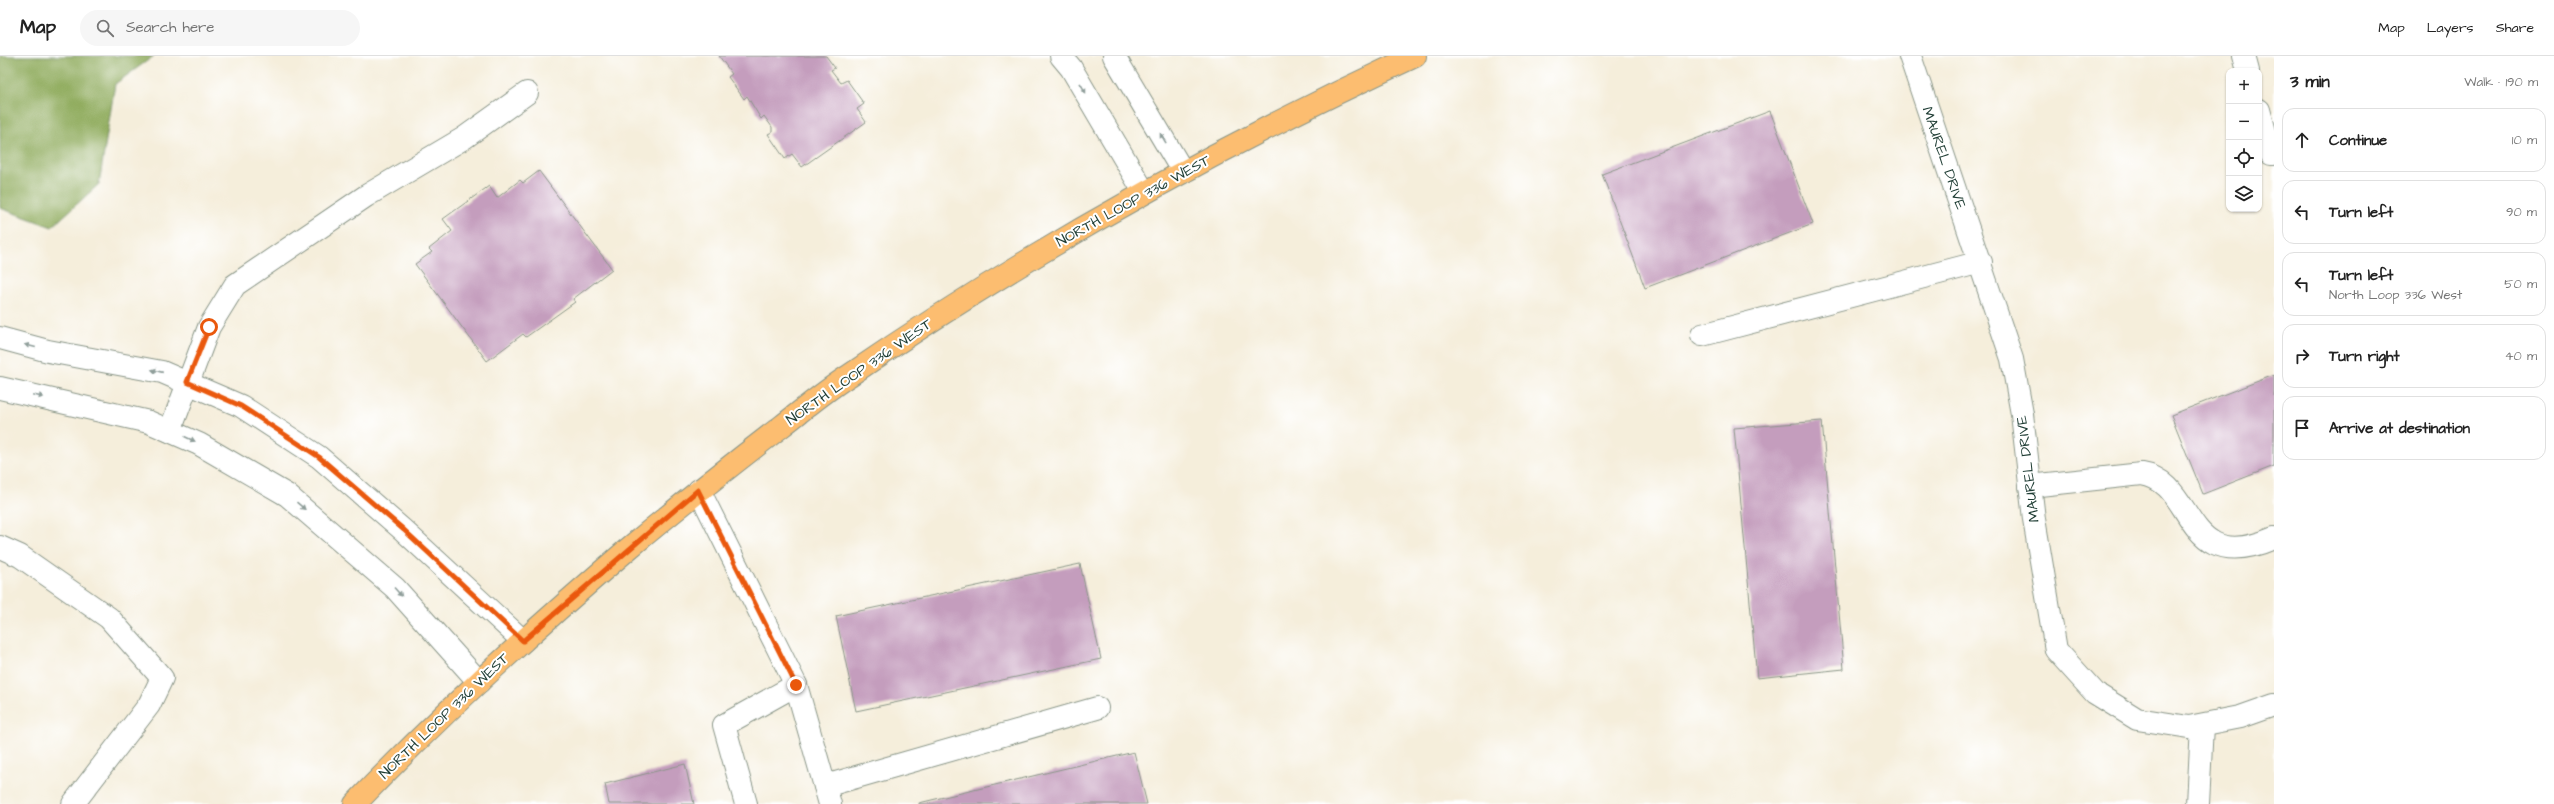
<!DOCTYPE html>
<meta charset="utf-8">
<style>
body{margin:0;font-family:"Architects Daughter",sans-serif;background:#f6f6f6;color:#222}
.controls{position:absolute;right:12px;top:12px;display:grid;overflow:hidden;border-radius:8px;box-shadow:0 1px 3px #0004}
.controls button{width:36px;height:36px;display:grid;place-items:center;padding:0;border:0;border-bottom:1px solid #e0e0e0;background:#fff;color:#222;font:20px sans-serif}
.stop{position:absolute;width:12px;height:12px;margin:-9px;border:3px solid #ea580c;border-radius:50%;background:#fff}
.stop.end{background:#ea580c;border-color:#fff;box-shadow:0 1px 4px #0008}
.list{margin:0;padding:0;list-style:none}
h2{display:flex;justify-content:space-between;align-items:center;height:52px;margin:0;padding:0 16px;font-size:17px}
h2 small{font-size:13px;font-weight:400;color:#767676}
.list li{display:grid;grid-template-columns:26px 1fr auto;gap:12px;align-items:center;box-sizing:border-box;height:64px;margin:0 8px 8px;padding:0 8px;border:1px solid #e0e0e0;border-radius:12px}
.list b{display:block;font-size:15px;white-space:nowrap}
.list p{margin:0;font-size:13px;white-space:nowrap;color:#767676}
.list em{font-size:13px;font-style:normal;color:#767676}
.icon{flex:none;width:22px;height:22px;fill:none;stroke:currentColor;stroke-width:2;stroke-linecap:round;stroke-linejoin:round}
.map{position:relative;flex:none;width:2274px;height:748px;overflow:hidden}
header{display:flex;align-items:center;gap:24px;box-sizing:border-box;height:56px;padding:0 20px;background:#fff;border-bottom:1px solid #e0e0e0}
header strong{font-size:19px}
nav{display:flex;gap:22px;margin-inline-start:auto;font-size:14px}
.search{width:280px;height:36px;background:#f6f6f6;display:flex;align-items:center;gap:10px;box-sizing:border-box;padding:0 14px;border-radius:22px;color:#767676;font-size:15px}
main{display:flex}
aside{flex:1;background:#fff}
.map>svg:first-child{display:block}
</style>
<header>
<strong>Map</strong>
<div class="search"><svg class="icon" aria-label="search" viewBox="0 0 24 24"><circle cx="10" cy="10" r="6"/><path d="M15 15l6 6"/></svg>Search here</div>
<nav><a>Map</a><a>Layers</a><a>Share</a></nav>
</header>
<main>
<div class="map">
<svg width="2274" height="748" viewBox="0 0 2274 748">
<rect width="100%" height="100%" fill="#fff"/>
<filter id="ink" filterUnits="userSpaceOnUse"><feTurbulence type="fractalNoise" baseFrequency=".025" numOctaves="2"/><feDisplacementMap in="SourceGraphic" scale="8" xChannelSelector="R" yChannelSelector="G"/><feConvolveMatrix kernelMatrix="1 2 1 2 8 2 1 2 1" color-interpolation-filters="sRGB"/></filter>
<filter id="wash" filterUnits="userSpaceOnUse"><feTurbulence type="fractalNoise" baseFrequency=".012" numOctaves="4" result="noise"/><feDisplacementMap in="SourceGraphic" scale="16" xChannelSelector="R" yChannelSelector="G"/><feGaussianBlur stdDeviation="0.9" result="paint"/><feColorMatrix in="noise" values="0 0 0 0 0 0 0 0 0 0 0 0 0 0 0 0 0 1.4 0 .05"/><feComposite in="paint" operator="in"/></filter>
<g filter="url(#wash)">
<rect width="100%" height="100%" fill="#f5eedb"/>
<polygon fill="#92ad60" stroke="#58754a" points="0,0 154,0 115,28 99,128 52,171 0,152"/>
<g id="blocks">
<g fill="#c49dbd">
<polygon points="719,0 826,0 835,12 831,14 841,27 847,24 864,48 857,53 866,66 802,111 792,98 785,103 768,78 772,76 772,71 764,60 761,63 747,40 744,43 728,21 732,18"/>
<polygon points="1770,55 1813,168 1645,232 1602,118"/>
<polygon points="539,115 612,213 573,243 575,246 526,281 523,278 487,305 415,208 432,196 429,193 452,175 443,163 489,130 497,142 520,124 523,127"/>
<polygon points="2274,319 2274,410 2203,438 2171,359"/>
<polygon points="1822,365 1844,613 1757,622 1734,372"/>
<polygon points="1080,508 1101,603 856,655 836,560"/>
<polygon points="1134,696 1147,748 919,748 919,747"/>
<polygon points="685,708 694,748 609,748 605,728"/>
</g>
</g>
</g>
<g filter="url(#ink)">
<use href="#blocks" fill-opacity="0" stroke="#8a9688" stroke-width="1"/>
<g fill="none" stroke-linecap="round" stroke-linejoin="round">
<defs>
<g id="minor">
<polyline points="1061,0 1071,12 1144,136"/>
<polyline points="1114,0 1183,116"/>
<polyline points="1910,0 2012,303 2022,358 2034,463 2056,594 2095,637 2137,663 2189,671 2240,661 2274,649"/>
<polyline points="2244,0 2248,15"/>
<polyline points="2259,54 2271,98 2274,98"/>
<polyline points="1702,279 1981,206"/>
<polyline points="0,282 48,295 162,316 241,350 319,401 403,474 523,585"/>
<polyline points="0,332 149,366 199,388 287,439 395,532 479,626"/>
<polyline points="170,375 209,271 235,229 366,140 464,82 527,37"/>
<path d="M2030,430L2142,418C2197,426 2181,522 2274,482"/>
<polyline points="699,434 796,629 830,748"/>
<polyline points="0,491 20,500 109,562 162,622 149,649 73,748"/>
<polyline points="825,730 1097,652"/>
<polyline points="746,748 724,669 796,629"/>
<polyline points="2198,748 2202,669"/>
</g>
<path id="major" d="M355,748C441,658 533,574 628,493C678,451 730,410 782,370C804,353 826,334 850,319C1029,196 1218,91 1415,0"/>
</defs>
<use href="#minor" stroke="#8a9688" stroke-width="24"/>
<use href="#major" stroke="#8a9688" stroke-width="24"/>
<use href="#minor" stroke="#fff" stroke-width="22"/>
<use href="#major" stroke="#fcbd6f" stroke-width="22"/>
</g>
<defs><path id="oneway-solid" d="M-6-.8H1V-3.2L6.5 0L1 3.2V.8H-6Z"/></defs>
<g fill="#8f9e9a">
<use href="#oneway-solid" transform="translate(1083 32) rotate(60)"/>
<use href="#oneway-solid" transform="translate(1163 82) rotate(-121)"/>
<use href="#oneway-solid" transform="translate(30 290) rotate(-165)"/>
<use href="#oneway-solid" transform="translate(157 315) rotate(-167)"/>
<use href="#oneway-solid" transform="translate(38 340) rotate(12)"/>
<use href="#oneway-solid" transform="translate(190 383) rotate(24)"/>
<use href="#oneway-solid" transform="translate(301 450) rotate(41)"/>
<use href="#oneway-solid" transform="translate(398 536) rotate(48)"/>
</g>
</g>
<g fill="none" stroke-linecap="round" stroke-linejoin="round" filter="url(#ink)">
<polyline stroke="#ea580c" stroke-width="5" points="209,271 187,326 241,350 319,401 404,474 523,585 698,434 796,629"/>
</g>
<g text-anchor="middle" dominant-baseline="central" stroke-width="4" stroke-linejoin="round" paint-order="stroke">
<g font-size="15" fill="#1f3d34" stroke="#fff">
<text transform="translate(1944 102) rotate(71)">MAUREL DRIVE</text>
<text transform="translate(1133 145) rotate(-29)">NORTH LOOP 336 WEST</text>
<text transform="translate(859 316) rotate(-35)">NORTH LOOP 336 WEST</text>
<text transform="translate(2028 413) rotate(-97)">MAUREL DRIVE</text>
<text transform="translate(444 660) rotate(-44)">NORTH LOOP 336 WEST</text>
</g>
</g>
</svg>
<div class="controls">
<button>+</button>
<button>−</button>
<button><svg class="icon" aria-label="locate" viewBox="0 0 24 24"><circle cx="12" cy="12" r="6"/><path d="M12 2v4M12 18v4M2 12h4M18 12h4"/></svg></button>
<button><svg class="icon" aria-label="layers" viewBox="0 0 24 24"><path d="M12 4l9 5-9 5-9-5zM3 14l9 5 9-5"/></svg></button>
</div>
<div class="stop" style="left:209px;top:271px"></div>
<div class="stop end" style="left:796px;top:629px"></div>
</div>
<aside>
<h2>3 min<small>Walk · 190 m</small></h2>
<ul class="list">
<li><svg class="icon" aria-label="ahead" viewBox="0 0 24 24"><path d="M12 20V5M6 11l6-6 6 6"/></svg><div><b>Continue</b></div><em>10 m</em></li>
<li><svg class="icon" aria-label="left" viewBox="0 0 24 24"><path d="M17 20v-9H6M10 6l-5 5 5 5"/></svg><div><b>Turn left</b></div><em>90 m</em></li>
<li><svg class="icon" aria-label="left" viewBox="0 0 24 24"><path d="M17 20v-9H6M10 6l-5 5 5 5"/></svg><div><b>Turn left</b><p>North Loop 336 West</p></div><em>50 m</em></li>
<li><svg class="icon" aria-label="right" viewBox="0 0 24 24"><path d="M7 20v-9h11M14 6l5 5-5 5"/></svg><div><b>Turn right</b></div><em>40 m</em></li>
<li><svg class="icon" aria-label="arrive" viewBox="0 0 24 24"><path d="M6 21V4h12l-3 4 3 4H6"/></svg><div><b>Arrive at destination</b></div></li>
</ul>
</aside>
</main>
